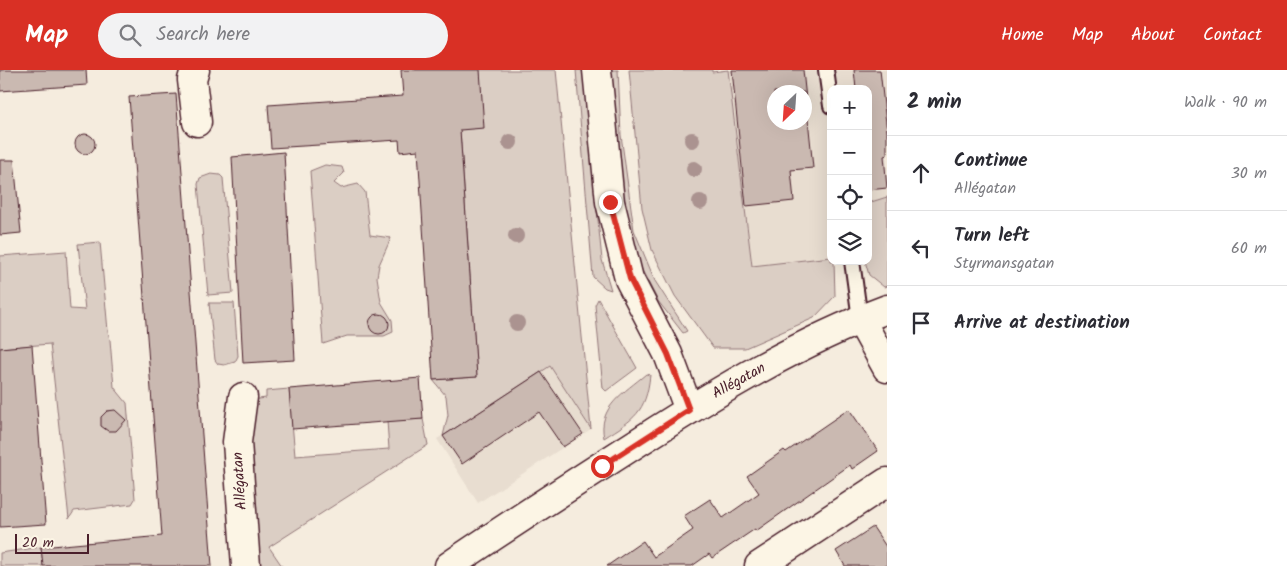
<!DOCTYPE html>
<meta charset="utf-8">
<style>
body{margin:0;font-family:Kalam,sans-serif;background:#f2f2f3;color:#2b2b33}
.controls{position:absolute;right:15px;top:15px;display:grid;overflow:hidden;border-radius:10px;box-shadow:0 5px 20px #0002}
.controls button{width:45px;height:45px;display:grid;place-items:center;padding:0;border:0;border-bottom:1px solid #e1e1e2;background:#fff;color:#2b2b33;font:25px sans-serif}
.compass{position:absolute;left:767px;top:15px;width:45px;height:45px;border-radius:50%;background:#fff;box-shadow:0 5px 20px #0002;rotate:205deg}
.scale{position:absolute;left:15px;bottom:12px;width:74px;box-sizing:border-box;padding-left:5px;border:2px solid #4a1f2b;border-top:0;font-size:14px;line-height:18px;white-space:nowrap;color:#4a1f2b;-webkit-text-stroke:4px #fcf5e5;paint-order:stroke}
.stop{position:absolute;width:15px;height:15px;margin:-11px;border:4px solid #d93025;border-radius:50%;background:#fff}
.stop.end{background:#d93025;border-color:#fff;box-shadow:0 1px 5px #0008}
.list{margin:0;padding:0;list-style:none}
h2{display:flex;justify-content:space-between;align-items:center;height:65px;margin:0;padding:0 20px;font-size:21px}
h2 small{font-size:16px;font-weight:400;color:#7c7c81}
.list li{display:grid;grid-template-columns:32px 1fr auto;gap:15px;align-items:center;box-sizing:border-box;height:75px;padding:0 20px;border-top:1px solid #e1e1e2}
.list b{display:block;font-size:19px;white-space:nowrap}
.list p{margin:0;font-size:16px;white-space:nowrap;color:#7c7c81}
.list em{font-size:16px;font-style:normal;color:#7c7c81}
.icon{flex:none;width:28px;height:28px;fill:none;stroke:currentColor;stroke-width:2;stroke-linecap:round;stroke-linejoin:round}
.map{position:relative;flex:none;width:887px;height:496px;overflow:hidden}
header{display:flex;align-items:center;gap:30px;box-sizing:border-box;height:70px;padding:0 25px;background:#d93025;color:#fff}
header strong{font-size:24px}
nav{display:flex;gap:28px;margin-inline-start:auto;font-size:18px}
.search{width:350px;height:45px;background:#f2f2f3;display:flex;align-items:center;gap:12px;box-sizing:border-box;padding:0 18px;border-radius:28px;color:#7c7c81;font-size:19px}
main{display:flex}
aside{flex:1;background:#fff}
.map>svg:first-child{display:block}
</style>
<header>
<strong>Map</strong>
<div class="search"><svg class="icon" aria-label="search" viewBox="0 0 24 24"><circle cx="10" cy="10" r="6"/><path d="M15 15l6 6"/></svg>Search here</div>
<nav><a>Home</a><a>Map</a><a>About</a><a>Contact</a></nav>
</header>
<main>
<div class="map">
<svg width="887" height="496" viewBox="0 0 887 496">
<rect width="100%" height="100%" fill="#f5ecde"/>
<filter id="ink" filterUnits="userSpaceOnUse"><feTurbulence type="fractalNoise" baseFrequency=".02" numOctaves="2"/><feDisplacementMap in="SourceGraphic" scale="10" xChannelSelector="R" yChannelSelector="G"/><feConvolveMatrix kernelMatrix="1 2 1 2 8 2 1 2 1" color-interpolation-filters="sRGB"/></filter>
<g filter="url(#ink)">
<g fill="#e8ddd0" fill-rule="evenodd">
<path d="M728,0H887V127L868,133V19H831V187L752,197ZM774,22H804V52H774Z"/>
<polygon points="550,296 591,359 478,433 437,369"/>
</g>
<g fill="#dbcec4" stroke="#927678">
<polygon points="480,0 556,0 591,359 550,296 443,366 448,345 446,326 433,310 477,307 460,60"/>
<polygon points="576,0 583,0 602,190 611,220 605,218 593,207"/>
<polygon points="610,0 618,0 621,65 634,160 655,211 687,261 683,263 658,231 642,200 628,163 622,127"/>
<polygon points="629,0 712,0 712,2 728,0 752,196 831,187 831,191 834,191 835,226 814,248 745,278 713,278 675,226 652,180 642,138"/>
<polygon points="325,95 342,97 344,103 334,113 341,118 358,114 365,122 370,165 391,168 379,195 377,207 381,232 392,250 393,262 384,266 347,266 323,274 310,101"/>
<polygon points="211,104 220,105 223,108 233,223 208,225 198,114 200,108"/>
<polygon points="887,127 887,216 884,217 869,205 865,191 868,191 868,133"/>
<polygon points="100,172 108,261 110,270 114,317 127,333 135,429 132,434 74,441 69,449 50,274 0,278 0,186 66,181 70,239 85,240 78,174"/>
<polygon points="598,229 637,298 606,321 603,318 595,235"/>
<polygon points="209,233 234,233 238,286 235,292 224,295 218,294 215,290"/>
<path d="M646,304L650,305C646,343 634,349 604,368C597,337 625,322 646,304Z"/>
<polygon points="289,319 295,386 389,379 387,351 423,349 428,375 269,477 282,496 258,496 243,370 252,330 266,328 266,321"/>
<polygon points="41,477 43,496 0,496 0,483"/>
</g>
<g fill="#cab9b1" stroke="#4a1f2b" fill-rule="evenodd">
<polygon points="0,0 86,0 87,15 0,21"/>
<polygon points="401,0 480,0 484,58 460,60 477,307 433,310 418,80 400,82 399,70 271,78 268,35 403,26"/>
<path d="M732,0H803L813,98L791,100L794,131L746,136ZM774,22H804V52H774Z"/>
<polygon points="854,0 880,0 887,62 887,85 884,86 887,118 868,120 868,19 856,19"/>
<polygon points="176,24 212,496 43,496 41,477 162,466 129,27"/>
<circle cx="85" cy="74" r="10"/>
<polygon points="284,82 295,290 243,293 232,87"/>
<polygon points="0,90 14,90 21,163 0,165"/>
<circle cx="379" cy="254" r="10"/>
<polygon points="32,275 46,454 0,457 0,278"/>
<polygon points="541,302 583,364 563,377 539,342 462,394 443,366"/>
<polygon points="420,308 423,349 292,359 289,319"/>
<polygon points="849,339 878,381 852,399 850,395 756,461 755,459 712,488 709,484 692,496 607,496 643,471 654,487 693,460 684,446 710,429 723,448 759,423 747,406 784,380 786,382"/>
<polygon points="115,340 126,350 116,361 108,361 101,356 101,347 107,341"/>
<polygon points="873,457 887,478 887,496 845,496 836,481"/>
</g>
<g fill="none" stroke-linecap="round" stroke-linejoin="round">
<defs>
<g id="service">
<polyline points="826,0 831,36"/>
<polyline points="852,191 860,249"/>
</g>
<g id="minor">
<polyline points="195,0 192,10 197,52"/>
<polyline points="597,0 610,132 629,209 668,284 689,340"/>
<polyline points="860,249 887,298"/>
<polyline points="243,327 237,372 246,496"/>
<polyline points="759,496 887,412"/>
</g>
<path id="tertiary" d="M449,496C512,453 576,412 640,371C718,321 799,272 887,239"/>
</defs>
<use href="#service" stroke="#4a1f2b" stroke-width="18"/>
<use href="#minor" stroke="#4a1f2b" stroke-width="31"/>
<use href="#tertiary" stroke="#4a1f2b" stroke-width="31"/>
<use href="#service" stroke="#fcf5e5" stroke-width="14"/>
<use href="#minor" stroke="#fcf5e5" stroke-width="28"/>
<use href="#tertiary" stroke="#fcf5e5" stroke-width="28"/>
</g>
<g fill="#ab9390">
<circle cx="692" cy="70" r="8"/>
<circle cx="510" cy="72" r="8"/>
<circle cx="694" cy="99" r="8"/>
<circle cx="700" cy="132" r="8"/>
<circle cx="516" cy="166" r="8"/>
<circle cx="517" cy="253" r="8"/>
</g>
</g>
<g fill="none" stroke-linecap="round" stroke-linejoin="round" filter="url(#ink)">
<polyline stroke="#d93025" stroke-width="6" points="602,396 689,340 668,284 630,209 610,132"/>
</g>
<g text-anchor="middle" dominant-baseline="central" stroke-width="4" stroke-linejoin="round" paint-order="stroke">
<g font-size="15" fill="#4a1f2b" stroke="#fcf5e5">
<text transform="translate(739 311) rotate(-29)">Allégatan</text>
<text transform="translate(240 411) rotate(-94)">Allégatan</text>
</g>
</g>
</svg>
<div class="controls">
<button>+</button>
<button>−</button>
<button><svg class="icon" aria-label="locate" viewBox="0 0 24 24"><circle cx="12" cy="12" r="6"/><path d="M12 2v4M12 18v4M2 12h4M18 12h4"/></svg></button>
<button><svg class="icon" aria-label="layers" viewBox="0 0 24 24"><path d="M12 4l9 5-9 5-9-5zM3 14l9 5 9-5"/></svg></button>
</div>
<svg class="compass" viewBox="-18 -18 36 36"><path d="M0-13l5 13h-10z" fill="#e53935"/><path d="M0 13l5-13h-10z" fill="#7c7c81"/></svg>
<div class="scale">20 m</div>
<div class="stop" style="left:602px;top:396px"></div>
<div class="stop end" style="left:610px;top:132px"></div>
</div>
<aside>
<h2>2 min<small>Walk · 90 m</small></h2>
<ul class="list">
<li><svg class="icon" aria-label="ahead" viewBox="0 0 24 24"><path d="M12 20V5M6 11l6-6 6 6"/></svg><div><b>Continue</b><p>Allégatan</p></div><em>30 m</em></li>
<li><svg class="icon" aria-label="left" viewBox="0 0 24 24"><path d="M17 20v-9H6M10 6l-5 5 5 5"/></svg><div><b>Turn left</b><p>Styrmansgatan</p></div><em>60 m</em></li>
<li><svg class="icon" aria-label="arrive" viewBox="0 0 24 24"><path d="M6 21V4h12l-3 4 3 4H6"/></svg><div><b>Arrive at destination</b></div></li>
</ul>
</aside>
</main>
